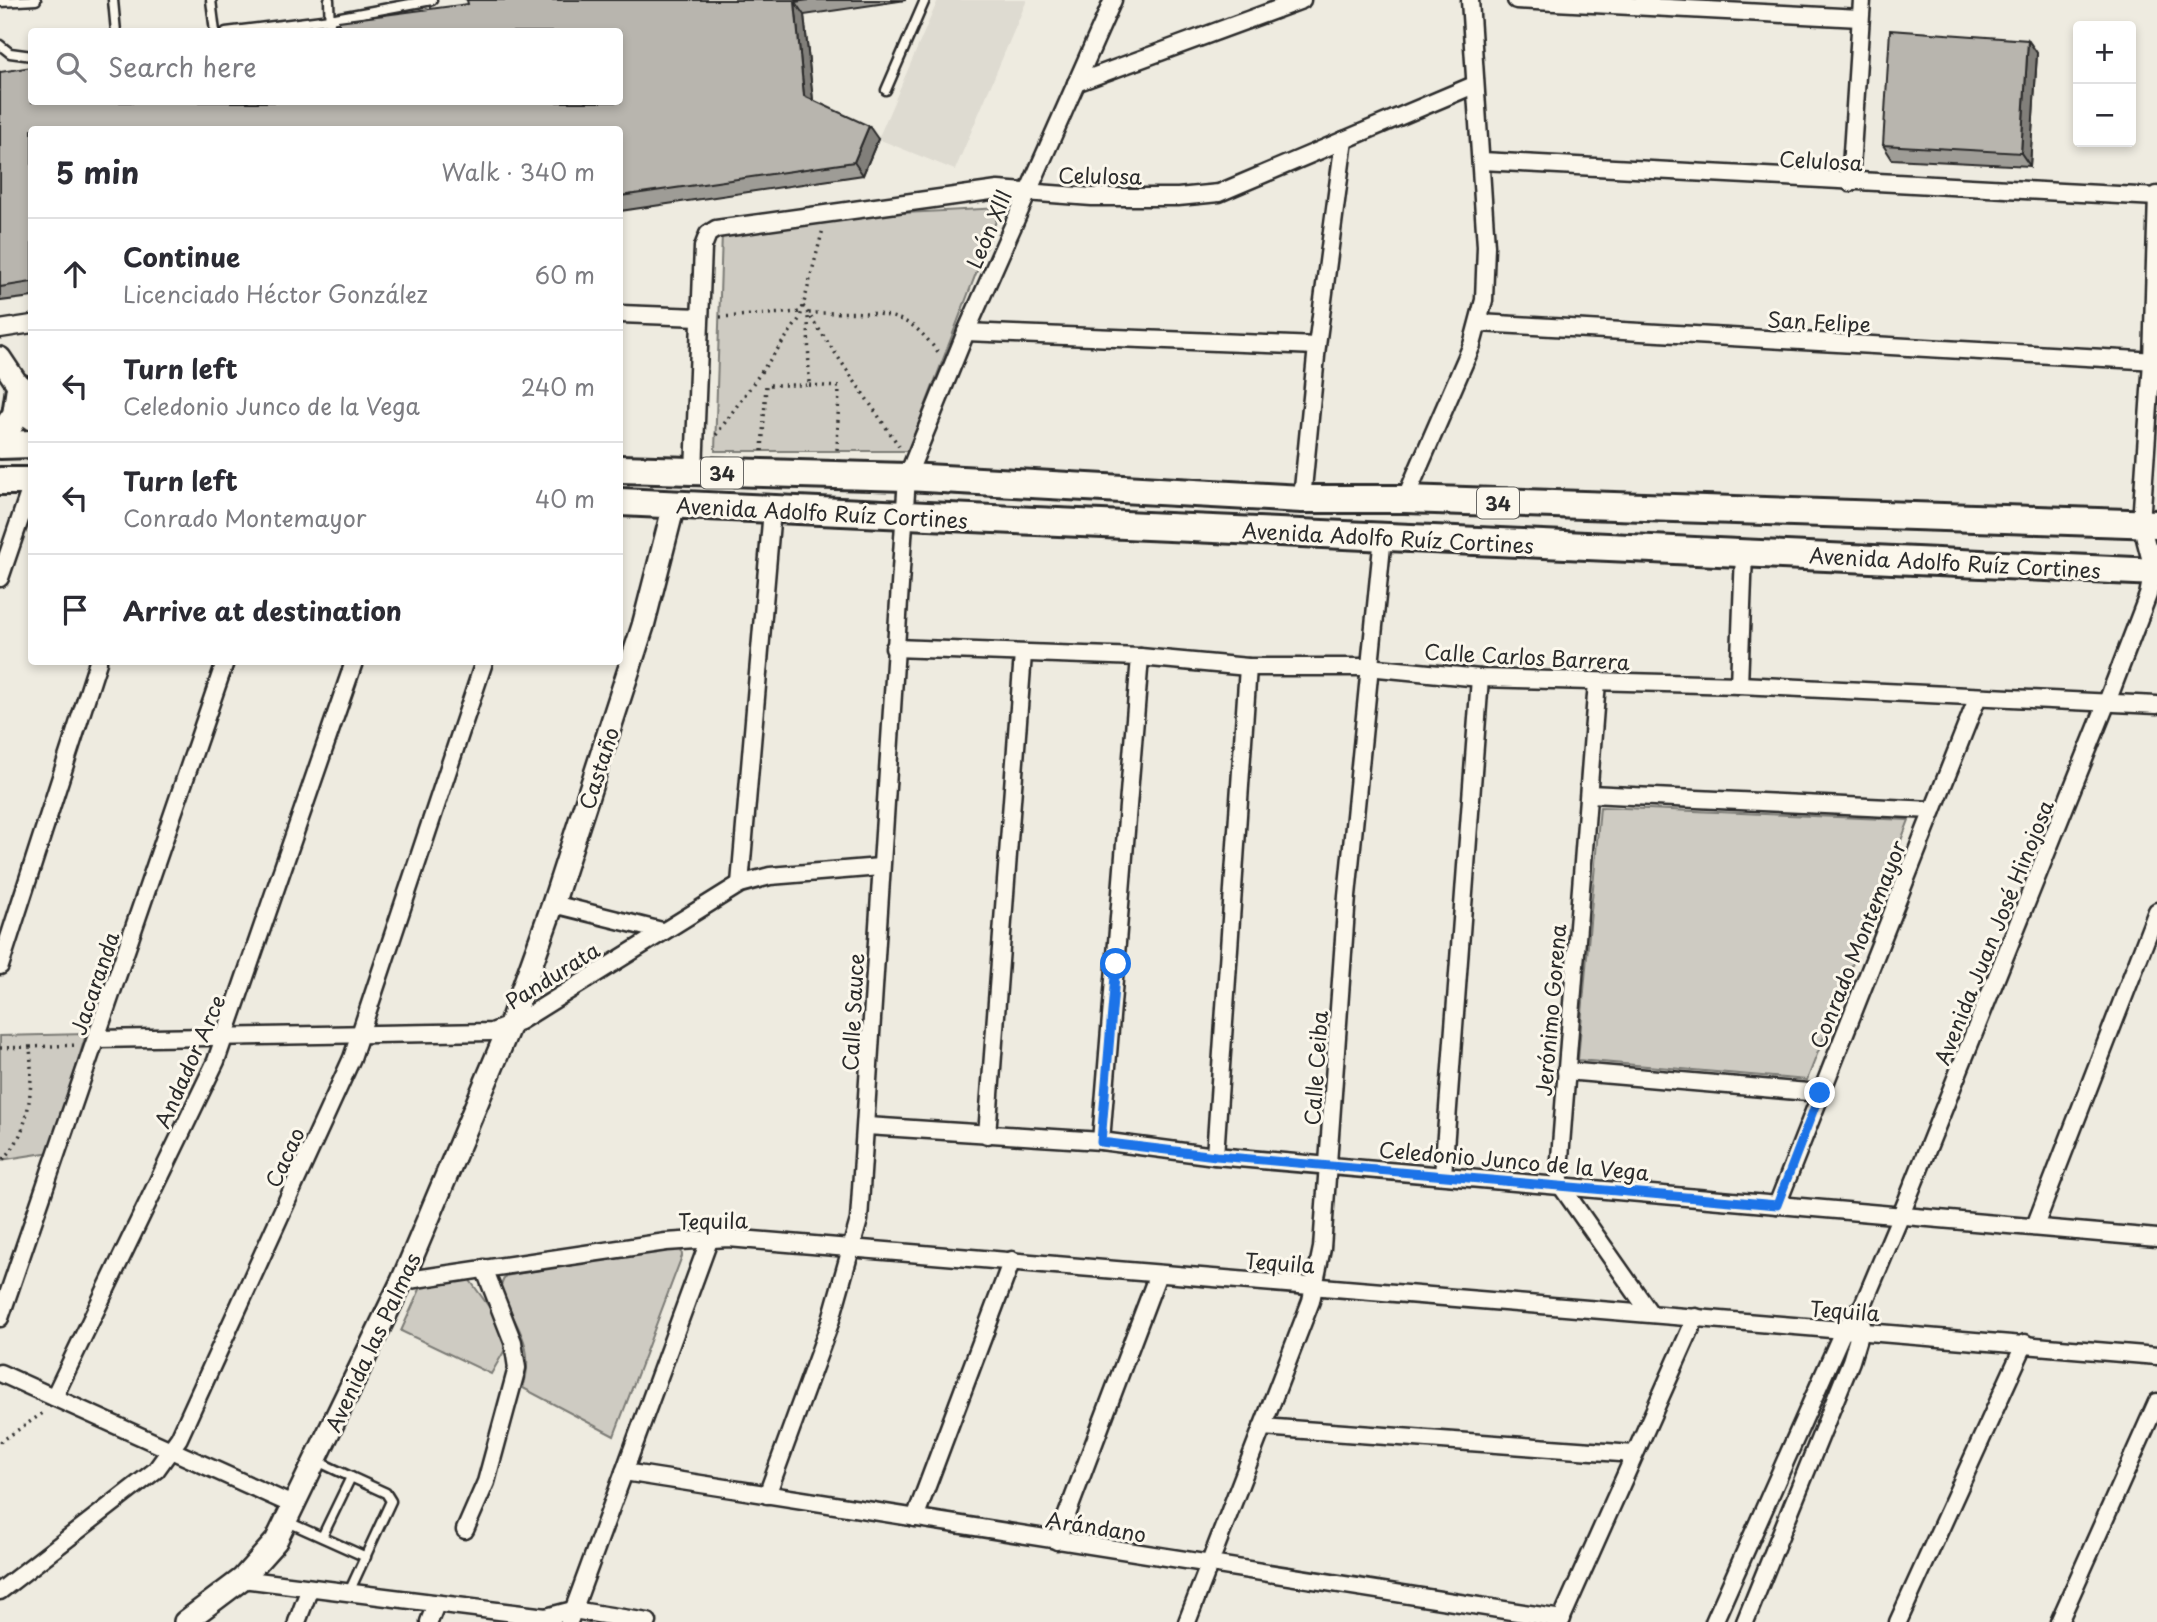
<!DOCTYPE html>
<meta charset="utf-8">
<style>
body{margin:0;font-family:"Playpen Sans",sans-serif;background:#f2f2f3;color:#2b2b33}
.controls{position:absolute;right:21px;top:21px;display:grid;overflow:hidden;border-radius:7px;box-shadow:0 4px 10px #0003}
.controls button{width:63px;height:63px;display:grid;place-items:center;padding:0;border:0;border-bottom:2px solid #e1e1e2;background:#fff;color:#2b2b33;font:35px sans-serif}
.stop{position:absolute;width:21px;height:21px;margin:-16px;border:5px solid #1a73e8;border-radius:50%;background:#fff}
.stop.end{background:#1a73e8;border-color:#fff;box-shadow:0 2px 7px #0008}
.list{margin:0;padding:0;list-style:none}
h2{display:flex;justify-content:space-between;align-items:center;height:91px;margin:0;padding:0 28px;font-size:30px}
h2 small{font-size:23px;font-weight:400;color:#7c7c81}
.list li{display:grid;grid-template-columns:46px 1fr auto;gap:21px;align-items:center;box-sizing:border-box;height:112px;padding:0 28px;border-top:2px solid #e1e1e2}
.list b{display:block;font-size:26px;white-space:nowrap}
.list p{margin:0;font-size:23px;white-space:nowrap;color:#7c7c81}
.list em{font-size:23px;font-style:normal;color:#7c7c81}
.icon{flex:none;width:38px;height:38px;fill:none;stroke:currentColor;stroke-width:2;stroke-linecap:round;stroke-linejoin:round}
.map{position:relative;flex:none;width:2157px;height:1622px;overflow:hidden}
.search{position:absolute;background:#fff;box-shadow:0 4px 10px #0003;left:28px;top:28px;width:595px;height:77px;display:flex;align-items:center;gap:18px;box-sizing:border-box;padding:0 24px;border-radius:7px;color:#7c7c81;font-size:26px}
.panel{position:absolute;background:#fff;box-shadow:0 4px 10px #0003;left:28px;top:126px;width:595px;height:539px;border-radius:7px}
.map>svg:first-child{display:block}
</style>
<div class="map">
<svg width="2157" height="1622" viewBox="0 0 2157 1622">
<rect width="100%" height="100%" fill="#eeebe0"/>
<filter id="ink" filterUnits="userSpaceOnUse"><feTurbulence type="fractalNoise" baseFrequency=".0143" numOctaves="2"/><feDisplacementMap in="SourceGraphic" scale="14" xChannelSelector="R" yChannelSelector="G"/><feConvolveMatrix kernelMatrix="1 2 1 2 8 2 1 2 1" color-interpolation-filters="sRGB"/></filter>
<g filter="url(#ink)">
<polygon fill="#dedbd1" points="938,0 1027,0 955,170 878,139"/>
<g fill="#cecbc2" stroke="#7c7b76" stroke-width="2">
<polygon points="1001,208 908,451 715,451 722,233 827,217"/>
<polygon points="1600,807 1909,820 1807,1080 1578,1060"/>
<polygon points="86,1034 51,1152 0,1160 0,1036"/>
<path d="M681,1245L682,1256L614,1436L523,1388C536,1346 517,1327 499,1290L505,1276Z"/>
<polygon points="469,1279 492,1311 506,1348 491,1374 401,1331 421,1287"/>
</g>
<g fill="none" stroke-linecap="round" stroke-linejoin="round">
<defs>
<g id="service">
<polyline points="113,0 116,32"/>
<polyline points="211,0 215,32"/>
<polyline points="329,0 330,32"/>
<polyline points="0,2 36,0"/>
<polyline points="226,32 330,19 432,0"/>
<polyline points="0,45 10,53 32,56"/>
<polyline points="886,90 925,0"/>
<polyline points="317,1461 351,1477 322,1537"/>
<polyline points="288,1522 366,1557"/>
<polyline points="349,1592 391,1501 386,1493 351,1477"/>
</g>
<g id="minor">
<polyline points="1516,0 1860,18"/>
<polyline points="1076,83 1302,0"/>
<polyline points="1482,161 2157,197"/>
<polyline points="1850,183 1862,0"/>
<polyline points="620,314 700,317"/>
<polyline points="1479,323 2157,361"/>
<polyline points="0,329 32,324"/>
<polyline points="966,332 1317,346"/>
<polyline points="694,472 703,247 708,234 716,229 998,190 1092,197 1178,197 1219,193 1474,85"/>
<polyline points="1302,499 1317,346 1344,140"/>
<polyline points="1405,499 1472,345 1484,300 1486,246 1470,0"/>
<polyline points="2152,565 2141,523 2152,361 2157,195"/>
<polyline points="0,578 32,484"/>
<polyline points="894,648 1140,657 1248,667 1368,667 1480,678 1739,685 2157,705"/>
<polyline points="1597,682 1559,1171 1561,1186 1650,1313"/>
<polyline points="1739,685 1744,553"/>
<polyline points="1589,794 1933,810"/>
<polyline points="740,884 772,510"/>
<polyline points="553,904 662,931"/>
<polyline points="0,966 98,662"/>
<polyline points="97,1039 492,1032 520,1021 740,884 770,876 880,867"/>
<polyline points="1566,1071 1820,1093"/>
<polyline points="867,1126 1101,1141 1215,1156 2157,1238"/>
<polyline points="987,1135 1023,654"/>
<polyline points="1101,1141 1140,657"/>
<polyline points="1215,1156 1248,667"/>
<polyline points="1443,1175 1480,678"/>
<polyline points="1777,1205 1977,699"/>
<polyline points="2035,1226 2157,911"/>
<polyline points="402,1281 666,1242 728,1238 2157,1356"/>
<polyline points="0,1318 225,662"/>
<polyline points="0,1373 295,1506"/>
<polyline points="54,1397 216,1061 354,662"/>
<polyline points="1262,1427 1634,1454"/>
<polyline points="624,1472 1562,1619"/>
<polyline points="767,1495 830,1323 859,1220 907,477 966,332 1113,0"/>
<polyline points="915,1518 1012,1260"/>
<polyline points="465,1530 486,1482 517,1368 513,1342 484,1268"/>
<polyline points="1057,1541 1158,1274"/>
<polyline points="242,1579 546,1617 573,1610 648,1622"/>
<polyline points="0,1591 156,1470 179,1438 352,1058 484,662"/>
<polyline points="297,1622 310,1588"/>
<polyline points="429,1622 436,1604"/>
<polyline points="569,1622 710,1238"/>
<polyline points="1187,1622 1311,1301 1322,1248 1347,896 1383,536"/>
<polyline points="1560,1622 1696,1317"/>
<polyline points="1714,1622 1843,1331 1863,1305 1901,1215 2107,702 2148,595 2157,551"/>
<polyline points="1745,1622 1851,1361 1862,1325"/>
<polyline points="1898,1622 2025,1343"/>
<polyline points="2059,1622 2157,1402"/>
</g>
<g id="tertiary">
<polyline points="0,358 20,388 32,419"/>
<polyline points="185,1622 242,1579 276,1541 402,1281 509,1027 553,904 643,626 674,505"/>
</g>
<g id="primary">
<polyline points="0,438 16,415 20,388"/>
<polyline points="0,445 32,444"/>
<polyline points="620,469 907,477 1302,499 1405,499 2157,524"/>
<polyline points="0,481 32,481"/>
<polyline points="620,502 2157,572"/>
</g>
</defs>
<use href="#service" stroke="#2b2b2b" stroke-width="13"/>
<use href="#minor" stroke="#2b2b2b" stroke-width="21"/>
<use href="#tertiary" stroke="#2b2b2b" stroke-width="26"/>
<use href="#primary" stroke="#2b2b2b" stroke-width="32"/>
<g stroke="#2b2b2b" stroke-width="3.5" stroke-dasharray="2 5" stroke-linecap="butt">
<polyline points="803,306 901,449"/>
<polyline points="720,317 801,312"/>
<polyline points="809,385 839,387 837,451"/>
<polyline points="716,435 800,318 823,229"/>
<path d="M762,451L766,385H809L808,313C842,314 883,307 913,326C923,333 932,345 940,354"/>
<polyline points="30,1047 77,1045"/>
<path d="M0,1048L30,1047C33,1084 31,1137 0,1162"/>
<polyline points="0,1442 46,1411"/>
</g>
<use href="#service" stroke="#fbf7ec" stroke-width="8"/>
<use href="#minor" stroke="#fbf7ec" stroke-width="16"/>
<use href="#tertiary" stroke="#fbf7ec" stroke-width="21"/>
<use href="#primary" stroke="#fbf7ec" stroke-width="26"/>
</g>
<g fill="#9e9c96" stroke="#2b2b2b" stroke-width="2">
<polygon points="467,0 906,0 804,15 813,100 878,139 863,175 620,211 620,130 32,130 32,297 0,301 0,72 32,102 620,102"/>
<polygon points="2028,40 2037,53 2030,166 1892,159 1883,145"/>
</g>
<g fill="#817f7a" stroke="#2b2b2b" stroke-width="2">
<polygon points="795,2 804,15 814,110 804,96"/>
<polygon points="2028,40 2037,53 2030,166 2021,153"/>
<polygon points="869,126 878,139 863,175 854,162"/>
</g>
<g fill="#b8b5ae" stroke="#2b2b2b" stroke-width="2">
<polygon points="467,0 809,0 795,2 804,96 869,126 854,162 620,196 620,130 32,130 32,282 0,287 0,72 32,67 32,102 620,102 620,32 339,32 339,21 468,4"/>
<polygon points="1890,30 2028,40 2021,153 1883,145"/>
</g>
</g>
<g fill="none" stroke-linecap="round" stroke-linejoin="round" filter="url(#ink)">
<polyline stroke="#1a73e8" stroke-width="9" points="1116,964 1101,1142 1216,1156 1777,1205 1820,1093"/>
</g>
<g text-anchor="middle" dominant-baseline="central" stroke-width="6" stroke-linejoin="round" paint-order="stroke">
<g fill="#fbf7ec" stroke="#696865" stroke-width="2">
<rect x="701" y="457.5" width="42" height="31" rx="5"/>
<rect x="1477" y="487.5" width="42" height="31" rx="5"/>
</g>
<g font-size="19" font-weight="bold" fill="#2b2b2b">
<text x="722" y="473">34</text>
<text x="1498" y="503">34</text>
</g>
<g font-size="21" fill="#2b2b2b" stroke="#fbf7ec">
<text transform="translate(1821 160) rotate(3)">Celulosa</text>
<text transform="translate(1100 175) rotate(1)">Celulosa</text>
<text transform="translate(988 229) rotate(-67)">León Xlll</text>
<text transform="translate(1819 321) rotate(3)">San Felipe</text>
<text transform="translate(822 512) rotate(3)">Avenida Adolfo Ruíz Cortines</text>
<text transform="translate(1388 537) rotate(3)">Avenida Adolfo Ruíz Cortines</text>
<text transform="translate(1955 562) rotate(3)">Avenida Adolfo Ruíz Cortines</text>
<text transform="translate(1527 656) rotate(3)">Calle Carlos Barrera</text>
<text transform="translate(598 768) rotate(-72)">Castaño</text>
<text transform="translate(1993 932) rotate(-68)">Avenida Juan José Hinojosa</text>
<text transform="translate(1857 944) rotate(-68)">Conrado Montemayor</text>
<text transform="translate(552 975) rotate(-32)">Pandurata</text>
<text transform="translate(94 983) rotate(-71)">Jacaranda</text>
<text transform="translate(1550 1010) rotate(-85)">Jerónimo Gorena</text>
<text transform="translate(852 1012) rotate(-87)">Calle Sauce</text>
<text transform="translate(189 1061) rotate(-66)">Andador Arce</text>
<text transform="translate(1315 1068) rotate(-86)">Calle Ceiba</text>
<text transform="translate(284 1157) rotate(-65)">Cacao</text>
<text transform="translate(1514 1160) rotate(5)">Celedonio Junco de la Vega</text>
<text transform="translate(713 1220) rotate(-1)">Tequila</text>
<text transform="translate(1280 1262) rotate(4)">Tequila</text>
<text transform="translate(1845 1310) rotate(4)">Tequila</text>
<text transform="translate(372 1342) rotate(-65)">Avenida las Palmas</text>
<text transform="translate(1096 1526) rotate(9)">Arándano</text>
</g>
</g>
</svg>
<div class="controls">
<button>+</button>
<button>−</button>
</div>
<div class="stop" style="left:1116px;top:964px"></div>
<div class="stop end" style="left:1820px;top:1093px"></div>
<div class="search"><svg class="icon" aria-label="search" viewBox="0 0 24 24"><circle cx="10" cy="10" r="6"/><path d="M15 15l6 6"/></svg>Search here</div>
<section class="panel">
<h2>5 min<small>Walk · 340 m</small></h2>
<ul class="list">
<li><svg class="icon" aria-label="ahead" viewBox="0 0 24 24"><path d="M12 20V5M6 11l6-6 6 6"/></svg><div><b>Continue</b><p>Licenciado Héctor González</p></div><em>60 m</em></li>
<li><svg class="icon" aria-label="left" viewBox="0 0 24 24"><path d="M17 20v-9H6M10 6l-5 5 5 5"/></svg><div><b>Turn left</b><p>Celedonio Junco de la Vega</p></div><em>240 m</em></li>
<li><svg class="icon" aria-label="left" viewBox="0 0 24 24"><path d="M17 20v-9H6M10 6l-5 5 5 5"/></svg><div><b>Turn left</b><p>Conrado Montemayor</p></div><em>40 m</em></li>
<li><svg class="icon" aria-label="arrive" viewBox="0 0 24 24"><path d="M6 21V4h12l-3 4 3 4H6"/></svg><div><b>Arrive at destination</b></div></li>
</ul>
</section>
</div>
